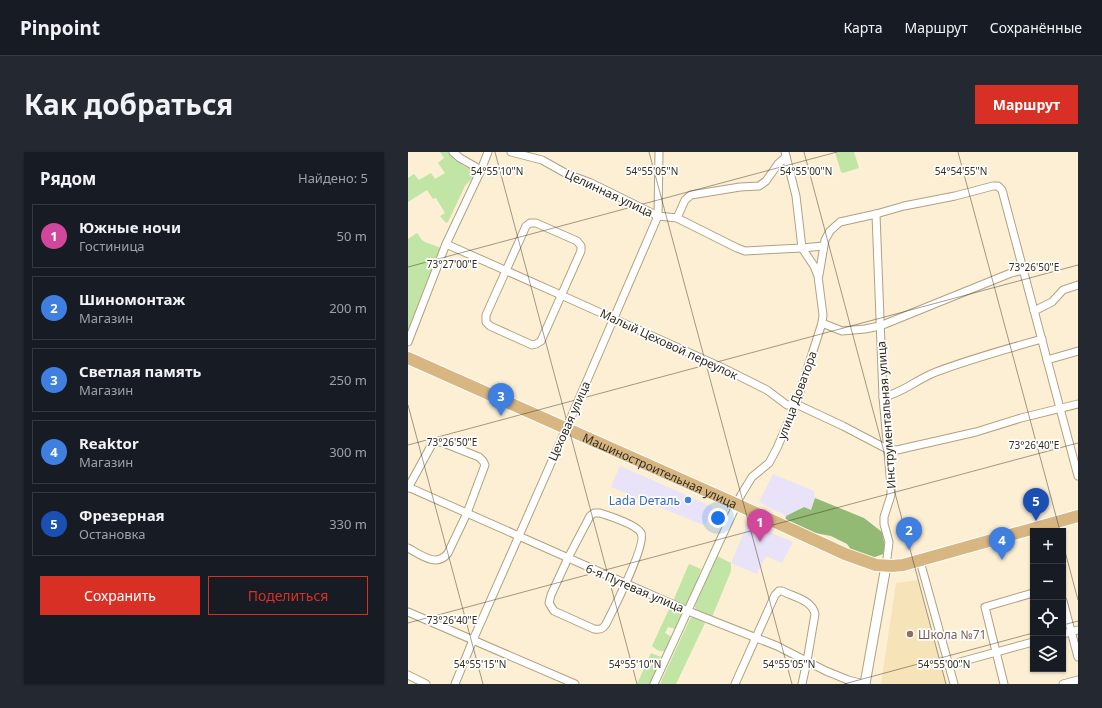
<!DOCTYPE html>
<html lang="ru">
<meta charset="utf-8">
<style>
body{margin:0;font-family:"Noto Sans",sans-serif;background:#242831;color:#f1f3f6}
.controls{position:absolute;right:12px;bottom:12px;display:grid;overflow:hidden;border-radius:0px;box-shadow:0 1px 3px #0004}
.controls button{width:36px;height:36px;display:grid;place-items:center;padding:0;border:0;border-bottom:1px solid #363941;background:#171b24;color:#f1f3f6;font:20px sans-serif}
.you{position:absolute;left:310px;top:366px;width:14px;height:14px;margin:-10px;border:3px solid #fff;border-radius:50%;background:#1a73e8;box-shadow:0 0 0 6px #1a73e833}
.badge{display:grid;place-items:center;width:26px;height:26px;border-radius:50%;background:#d93025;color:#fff;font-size:13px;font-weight:700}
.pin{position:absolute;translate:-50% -33px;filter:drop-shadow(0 1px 2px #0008)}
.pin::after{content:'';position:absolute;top:21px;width:14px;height:12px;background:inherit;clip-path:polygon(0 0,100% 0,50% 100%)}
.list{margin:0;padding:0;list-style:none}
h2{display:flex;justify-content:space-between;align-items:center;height:52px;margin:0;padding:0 16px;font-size:17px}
h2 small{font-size:13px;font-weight:400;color:#9ea1a6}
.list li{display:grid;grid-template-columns:26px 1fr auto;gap:12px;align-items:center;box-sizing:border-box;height:64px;margin:0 8px 8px;padding:0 8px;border:1px solid #363941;border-radius:0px}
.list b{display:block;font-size:15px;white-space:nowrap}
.list p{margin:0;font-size:13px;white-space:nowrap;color:#9ea1a6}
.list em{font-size:13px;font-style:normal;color:#9ea1a6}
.actions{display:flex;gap:8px;padding:12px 16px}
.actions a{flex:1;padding:9px 0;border:1px solid #d93025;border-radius:0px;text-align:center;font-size:14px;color:#d93025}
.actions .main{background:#d93025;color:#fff}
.icon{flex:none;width:22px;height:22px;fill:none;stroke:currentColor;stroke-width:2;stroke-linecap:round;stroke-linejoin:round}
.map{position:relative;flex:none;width:670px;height:532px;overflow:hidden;border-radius:0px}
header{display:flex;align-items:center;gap:24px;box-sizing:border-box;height:56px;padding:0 20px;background:#171b24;border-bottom:1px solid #363941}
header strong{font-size:19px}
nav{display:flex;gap:22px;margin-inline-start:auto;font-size:14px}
.intro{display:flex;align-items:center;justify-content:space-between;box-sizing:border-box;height:96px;padding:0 24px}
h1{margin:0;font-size:28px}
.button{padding:10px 18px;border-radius:0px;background:#d93025;color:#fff;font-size:14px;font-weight:700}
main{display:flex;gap:24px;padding:0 24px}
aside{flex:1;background:#171b24;border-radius:0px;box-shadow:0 1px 3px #0004}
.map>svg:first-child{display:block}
</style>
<header>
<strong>Pinpoint</strong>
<nav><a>Карта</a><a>Маршрут</a><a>Сохранённые</a></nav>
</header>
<div class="intro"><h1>Как добраться</h1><a class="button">Маршрут</a></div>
<main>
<aside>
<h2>Рядом<small>Найдено: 5</small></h2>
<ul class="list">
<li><span class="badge" style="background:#d1479c">1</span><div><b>Южные ночи</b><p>Гостиница</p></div><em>50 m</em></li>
<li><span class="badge" style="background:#3f7fe0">2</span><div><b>Шиномонтаж</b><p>Магазин</p></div><em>200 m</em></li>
<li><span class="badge" style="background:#3f7fe0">3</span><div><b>Светлая память</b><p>Магазин</p></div><em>250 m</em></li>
<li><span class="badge" style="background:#3f7fe0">4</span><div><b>Reaktor</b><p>Магазин</p></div><em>300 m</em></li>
<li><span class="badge" style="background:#1a4fb4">5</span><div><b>Фрезерная</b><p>Остановка</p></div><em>330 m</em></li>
</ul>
<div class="actions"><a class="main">Сохранить</a><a>Поделиться</a></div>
</aside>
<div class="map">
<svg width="670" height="532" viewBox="0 0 670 532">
<rect width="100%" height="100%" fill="#fcefd3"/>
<g fill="#e8e3f9">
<polygon points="212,314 305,355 298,372 295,373 203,335"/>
<polygon points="365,322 406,339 407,346 403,358 396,355 378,364 351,350"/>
<polygon points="340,371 385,390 374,411 358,404 349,422 323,411"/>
</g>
<polygon fill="#f7e3b8" points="510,428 538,532 473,532 488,431"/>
<g fill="#c0e5a5">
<polygon points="32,0 43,0 54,13 68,20 68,22 57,34 40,70 38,71 32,64 37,61 28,46 25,47 19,38 0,50 0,26 6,22 11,28 23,21 27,27 37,21 30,11 36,6"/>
<polygon points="427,0 446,0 451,16 435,21 433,20"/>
<polygon points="9,81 14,88 17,90 33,96 34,97 0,178 0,87"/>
<polygon points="309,404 323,411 323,419 304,465 288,459 287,454"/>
<polygon points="281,412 293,417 286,437 278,453 276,453 265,449"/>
<path d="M262,455L271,459L274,463L268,477L260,475L257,481L264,485L259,498C252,501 249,498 244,494Z"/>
<polygon points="285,465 297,471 268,532 252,532 282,467"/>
<polygon points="243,501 253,505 255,507 244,532 229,532"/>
</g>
<polygon fill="#92ba75" points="407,346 456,366 474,380 477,395 475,402 467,405 459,405 444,399 439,392 423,384 407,381 377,369 378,364 396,355 403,358"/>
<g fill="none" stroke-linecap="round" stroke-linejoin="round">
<defs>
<g id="minor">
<polyline points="45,0 52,6 73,18"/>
<polyline points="103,0 134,8 159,22 183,31 250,64 269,66 329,96 337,99 394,96 415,94"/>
<polyline points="468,62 475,245 483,334 483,343 476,365 476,372 481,390 478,414"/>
<polyline points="269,66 277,48 283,43 332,35 351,34 358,29 370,12 378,5"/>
<polygon points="122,71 128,71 169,89 173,94 173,99 133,189 128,192 124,193 82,174 78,170 78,163 118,74"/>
<polyline points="38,92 153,143 313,215 359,238 379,253 388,252 435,274 479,297 489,298 568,280 613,266 670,252"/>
<polyline points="411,123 417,88 422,79 432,70 468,62 496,54 547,44 585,34 590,34 594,38 670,324"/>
<polyline points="626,159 644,150 655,138 670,133"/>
<polyline points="414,171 434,179 457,177 472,174 603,121 615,118"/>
<polyline points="0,190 38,92 73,18 80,0"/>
<polyline points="639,208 670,199"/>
<path d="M475,245C495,241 509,227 528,220C562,207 598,197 634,187"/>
<polyline points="0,335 280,459 369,494 418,519 440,528 456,532"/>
<path d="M0,336L24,292L28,290H33L71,305L75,309L77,313L59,361L40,401C29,416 13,403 0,396"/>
<path d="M186,361H192C201,364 228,372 233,381C239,392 205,458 198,472C195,477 192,478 186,477L146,459L141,451L143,443L160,406L182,364Z"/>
<polyline points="512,409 546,532"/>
<polyline points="655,449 670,505"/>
<polyline points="0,460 167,532"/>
<polyline points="655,482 670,478"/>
<polyline points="541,513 625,490"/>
<polyline points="0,523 18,532"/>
<polyline points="47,532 65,488 158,277 250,64 251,0"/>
<polyline points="246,532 333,343 344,325 361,311 369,296 388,252 414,171 415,163 410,124 406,114 394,96 388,44 377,0"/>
<path d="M327,532L367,443L371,439H374C386,445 404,448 407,462L399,509L394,532"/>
<polyline points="596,532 577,455 625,441"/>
<polyline points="655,532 670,528"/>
</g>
<polyline id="tertiary" points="457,532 478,414"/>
<g id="primary">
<path id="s1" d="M0,206L328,352L437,402L468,413L484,414L495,413L670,364"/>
</g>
</defs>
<use href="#minor" stroke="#b1a180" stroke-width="9"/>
<use href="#tertiary" stroke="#b1a180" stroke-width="11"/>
<use href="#primary" stroke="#fff" stroke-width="14"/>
<use href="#minor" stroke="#fff" stroke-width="7"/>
<use href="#tertiary" stroke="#fff" stroke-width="9"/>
<use href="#primary" stroke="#d7b682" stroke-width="12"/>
</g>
<path fill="none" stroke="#342d20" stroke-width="1" stroke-opacity="0.45" d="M87,0L229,532M241,0L384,532M396,0L538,532M550,0L652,379M0,115L429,0M0,253L75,532M0,293L670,113M655,392L670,448M0,471L670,291M655,473L670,469M436,532L625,481"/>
<circle fill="#3f7fe0" stroke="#fff" stroke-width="1.5" cx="280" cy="348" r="4"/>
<circle fill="#8d6e63" stroke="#fff" stroke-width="1.5" cx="502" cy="482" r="4"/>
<g text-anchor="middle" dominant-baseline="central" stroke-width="3.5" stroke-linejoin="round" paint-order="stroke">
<g font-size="12" fill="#342d20" stroke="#fff">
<text transform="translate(201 41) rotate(25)">Целинная улица</text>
<text transform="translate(261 192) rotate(25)">Малый Цеховой переулок</text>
<text transform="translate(389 243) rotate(-70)">улица Доватора</text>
<text transform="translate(478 263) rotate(-94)">Инструментальная улица</text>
<text transform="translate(161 269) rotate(-66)">Цеховая улица</text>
<text stroke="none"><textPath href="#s1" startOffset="276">Машиностроительная улица</textPath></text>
<text transform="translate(227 436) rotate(23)">6-я Путевая улица</text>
</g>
<g font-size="12" fill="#366cbe" stroke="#fff" text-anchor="end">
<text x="272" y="348">Lada Dеталь</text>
</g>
<g font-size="12" fill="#785e54" stroke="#fff" text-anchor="start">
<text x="510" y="482">Школа №71</text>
</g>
</g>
<g font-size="10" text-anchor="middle" fill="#342d20" stroke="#fff" stroke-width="3.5" stroke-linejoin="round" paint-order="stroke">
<text x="89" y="23">54°55'10"N</text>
<text x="244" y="23">54°55'05"N</text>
<text x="398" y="23">54°55'00"N</text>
<text x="553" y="23">54°54'55"N</text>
<text x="44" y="116">73°27'00"E</text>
<text x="626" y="119">73°26'50"E</text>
<text x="44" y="294">73°26'50"E</text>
<text x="626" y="297">73°26'40"E</text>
<text x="44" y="472">73°26'40"E</text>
<text x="72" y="516">54°55'15"N</text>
<text x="227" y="516">54°55'10"N</text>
<text x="381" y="516">54°55'05"N</text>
<text x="536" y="516">54°55'00"N</text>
</g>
</svg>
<div class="controls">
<button>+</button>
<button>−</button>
<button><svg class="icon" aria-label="locate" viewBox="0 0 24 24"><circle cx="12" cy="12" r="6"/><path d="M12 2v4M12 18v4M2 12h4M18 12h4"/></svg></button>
<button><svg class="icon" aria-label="layers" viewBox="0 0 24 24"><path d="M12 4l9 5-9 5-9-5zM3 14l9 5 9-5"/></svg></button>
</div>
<div class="you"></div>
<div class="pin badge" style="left:352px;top:390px;background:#d1479c">1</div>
<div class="pin badge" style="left:501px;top:398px;background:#3f7fe0">2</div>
<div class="pin badge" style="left:93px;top:264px;background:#3f7fe0">3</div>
<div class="pin badge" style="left:594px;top:408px;background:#3f7fe0">4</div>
<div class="pin badge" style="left:628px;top:369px;background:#1a4fb4">5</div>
</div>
</main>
